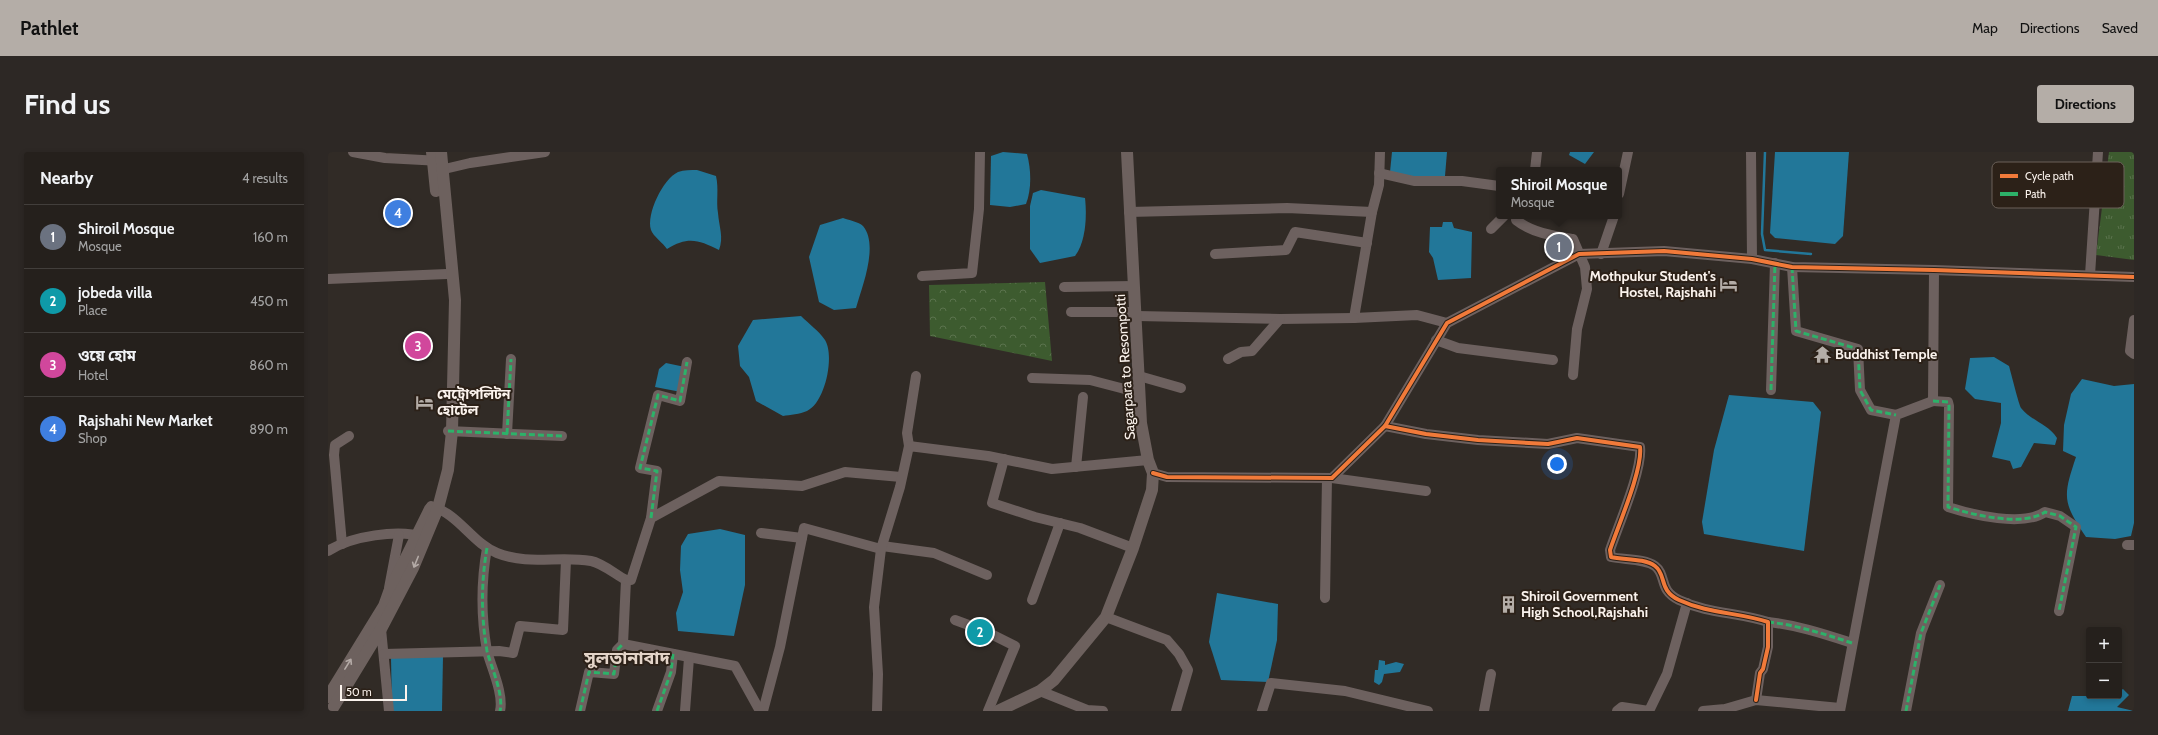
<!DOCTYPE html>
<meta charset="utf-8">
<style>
body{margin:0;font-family:Cabin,"Noto Sans Bengali",sans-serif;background:#2d2825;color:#f1f3f6}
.controls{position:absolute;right:12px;bottom:12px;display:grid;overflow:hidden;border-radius:4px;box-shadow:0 2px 6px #0003}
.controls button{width:36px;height:36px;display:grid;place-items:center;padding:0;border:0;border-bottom:1px solid #423e3b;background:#25201c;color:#f1f3f6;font:20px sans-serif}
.scale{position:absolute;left:12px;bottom:10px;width:67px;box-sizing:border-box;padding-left:4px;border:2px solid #fbf3ed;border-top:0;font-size:11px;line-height:14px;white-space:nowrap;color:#fbf3ed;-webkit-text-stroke:3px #2c2118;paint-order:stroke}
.you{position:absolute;left:1229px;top:312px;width:14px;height:14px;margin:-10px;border:3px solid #fff;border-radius:50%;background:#1a73e8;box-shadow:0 0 0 6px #1a73e833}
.badge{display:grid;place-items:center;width:26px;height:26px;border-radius:50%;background:#b4ada7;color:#fff;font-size:13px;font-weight:700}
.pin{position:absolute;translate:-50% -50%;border:2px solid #fff;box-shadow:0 1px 4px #0006}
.popup{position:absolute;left:1168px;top:15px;width:126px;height:52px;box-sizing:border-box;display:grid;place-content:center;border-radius:4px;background:#25201c;filter:drop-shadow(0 1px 3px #0005);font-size:13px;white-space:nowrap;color:#a3a3a3}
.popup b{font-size:15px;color:#f1f3f6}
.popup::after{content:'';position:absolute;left:50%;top:100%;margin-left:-8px;border:8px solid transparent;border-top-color:#25201c}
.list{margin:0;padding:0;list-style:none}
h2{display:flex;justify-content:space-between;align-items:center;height:52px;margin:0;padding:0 16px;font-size:17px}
h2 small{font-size:13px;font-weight:400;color:#a3a3a3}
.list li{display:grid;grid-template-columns:26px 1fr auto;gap:12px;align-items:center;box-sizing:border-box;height:64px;padding:0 16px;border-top:1px solid #423e3b}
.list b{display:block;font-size:15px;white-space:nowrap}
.list p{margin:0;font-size:13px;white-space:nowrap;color:#a3a3a3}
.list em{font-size:13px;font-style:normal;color:#a3a3a3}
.map{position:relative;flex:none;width:1806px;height:559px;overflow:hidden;border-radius:4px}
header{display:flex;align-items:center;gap:24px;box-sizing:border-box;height:56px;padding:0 20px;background:#b4ada7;color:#111}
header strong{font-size:19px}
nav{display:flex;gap:22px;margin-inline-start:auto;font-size:14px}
.intro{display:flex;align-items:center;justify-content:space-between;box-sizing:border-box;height:96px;padding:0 24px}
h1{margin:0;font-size:28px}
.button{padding:10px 18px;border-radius:4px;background:#b4ada7;color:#111;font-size:14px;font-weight:700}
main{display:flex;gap:24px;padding:0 24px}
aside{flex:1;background:#25201c;border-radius:4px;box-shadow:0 2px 6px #0003}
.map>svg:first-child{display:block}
</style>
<header>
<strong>Pathlet</strong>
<nav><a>Map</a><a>Directions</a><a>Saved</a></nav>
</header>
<div class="intro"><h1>Find us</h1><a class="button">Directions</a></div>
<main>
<aside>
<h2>Nearby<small>4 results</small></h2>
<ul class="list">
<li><span class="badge" style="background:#6b7280">1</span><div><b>Shiroil Mosque</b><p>Mosque</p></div><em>160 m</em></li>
<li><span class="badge" style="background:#0f9aa8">2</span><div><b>jobeda villa</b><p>Place</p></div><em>450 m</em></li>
<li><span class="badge" style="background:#d1479c">3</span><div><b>ওয়ে হোম</b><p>Hotel</p></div><em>860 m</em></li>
<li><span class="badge" style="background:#3f7fe0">4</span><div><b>Rajshahi New Market</b><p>Shop</p></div><em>890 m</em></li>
</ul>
</aside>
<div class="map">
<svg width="1806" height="559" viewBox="0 0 1806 559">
<defs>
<pattern id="grass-tufts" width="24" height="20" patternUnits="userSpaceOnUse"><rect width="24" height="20" fill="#3d5b2f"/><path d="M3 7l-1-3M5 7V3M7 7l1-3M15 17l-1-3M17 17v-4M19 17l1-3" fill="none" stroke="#5a734d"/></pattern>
<pattern id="park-crowns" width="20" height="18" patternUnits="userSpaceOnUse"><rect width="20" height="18" fill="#3d5b2f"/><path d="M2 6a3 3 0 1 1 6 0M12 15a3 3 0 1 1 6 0" fill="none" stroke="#5a734d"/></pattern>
</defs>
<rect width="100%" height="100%" fill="#312b26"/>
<polygon fill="url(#grass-tufts)" points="1781,0 1806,0 1806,108 1768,103"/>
<polygon fill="url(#park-crowns)" points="717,130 724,209 602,184 601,133"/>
<g fill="#279">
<path d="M675,0L699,2C703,17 704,36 698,52L682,55L662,53L663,4Z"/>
<polygon points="1064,0 1119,0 1117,24 1104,28 1062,20"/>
<polygon points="1242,0 1266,0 1257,12 1241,3"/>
<polygon points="1447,0 1521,0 1515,84 1507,92 1447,86 1442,81"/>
<path d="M369,18L388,24C391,37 388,49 390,61C391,75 396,85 391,98C371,88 360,84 339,97C335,91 325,84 323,78C318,62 335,27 350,20C356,18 363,18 369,18Z"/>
<path d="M713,38L757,46C759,64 758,90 747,104L712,111L702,97V54L705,41Z"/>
<path d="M515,66C520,68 531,70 535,74C551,93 534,135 528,156L506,158L491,150L481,105L492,73Z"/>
<polygon points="1115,70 1124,70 1126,76 1144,80 1143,126 1110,128 1105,106 1101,100 1102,75 1114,75"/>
<path d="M473,164C481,172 491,179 497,188C507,204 497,251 479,259C472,262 462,263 455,264L428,249L421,225L412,214L410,194L425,168Z"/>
<path d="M1666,205L1681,214C1683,221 1691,253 1693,256C1703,269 1719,271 1729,286L1727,293L1706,291L1693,315L1685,317L1682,309L1664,305L1673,271V251L1647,247L1637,237L1642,206Z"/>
<polygon points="338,211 357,215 353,240 327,235 331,217"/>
<path d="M1754,227L1786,234L1806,232V371L1803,384L1787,387L1758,385C1734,350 1735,344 1748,305L1735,299L1736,273L1743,242Z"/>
<polygon points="1401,243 1485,250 1493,260 1476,399 1376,382 1374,370 1386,298"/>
<polygon points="392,377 417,383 417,433 406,484 350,479 348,461 355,440 352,418 353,394 360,382"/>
<polygon points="889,441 950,452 949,488 940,530 893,528 881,490"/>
<polygon points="115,504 114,559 64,559 63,505"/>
<polygon points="1051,508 1057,509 1057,513 1068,510 1076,512 1072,520 1056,522 1054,530 1051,533 1046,530 1047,518 1050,518"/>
<polygon points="1795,537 1801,543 1789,555 1806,559 1740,559 1744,544 1791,544 1791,539"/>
</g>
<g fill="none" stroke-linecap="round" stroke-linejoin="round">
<polyline stroke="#279" stroke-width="2.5" points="1437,0 1434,82 1437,98 1483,102"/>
<g stroke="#6d615f" stroke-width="10">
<polyline points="25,0 57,6 113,9"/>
<polyline points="1052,0 1051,33 1044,60 1026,166 1089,163 1119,171"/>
<polyline points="1423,0 1424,107"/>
<polyline points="1207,18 1209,0"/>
<polyline points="108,19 142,11 217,0"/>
<polyline points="1051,21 1086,29 1134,29 1171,34"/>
<polyline points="1291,42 1300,0"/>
<polyline points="801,60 959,56 1044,60"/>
<path d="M1191,64L1188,68C1204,81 1226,84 1245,87L1257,115L1259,137L1249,177L1245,223"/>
<polyline points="1163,77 1176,64"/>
<polyline points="887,102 958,98 967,80 1039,91"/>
<polyline points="1273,102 1286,64"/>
<polyline points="1464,115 1468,179 1530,197 1532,238 1543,258 1568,263"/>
<polyline points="1762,123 1770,0"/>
<polyline points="594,124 644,121 651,57 652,0"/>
<polyline points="0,127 119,122"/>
<polyline points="736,135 806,134"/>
<polyline points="743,160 808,160"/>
<polyline points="809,164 952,167 1026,166"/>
<polyline points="1806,168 1802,199 1806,202"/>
<polyline points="1108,188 1130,196 1225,208"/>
<polyline points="900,207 913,200 924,199 952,167"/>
<polyline points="811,224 853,236"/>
<polyline points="704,226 762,228 812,241"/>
<polyline points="1443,238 1447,111"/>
<path d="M1605,249L1620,250L1621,254L1620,355C1645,363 1695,375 1717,360L1732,364L1748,375L1731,459"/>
<path d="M1057,274L1098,282L1150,288L1220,292L1249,286L1312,295C1315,317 1290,374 1282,398L1283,405C1296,408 1316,406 1327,414C1339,423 1330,438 1351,448C1381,462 1409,460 1440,470V495L1435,517L1432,521L1428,548"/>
<polyline points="120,279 234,284"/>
<polyline points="179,282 183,207"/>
<polyline points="581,294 579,281 588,224"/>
<polyline points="676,307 664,351 707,365 752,376 805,396"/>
<polyline points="748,315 755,245"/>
<polyline points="825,321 839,325 1004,326 1057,274 1119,171 1251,102 1336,99 1424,107 1464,115 1606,118 1806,125"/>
<polyline points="1004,326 1098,339"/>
<path d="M103,354C131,362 144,391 169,401C202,414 230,403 263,409C274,411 287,422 298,428L295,492L407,514L432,559"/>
<polyline points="323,366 329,319 312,316 330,243 352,249 359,210"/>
<polyline points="433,381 474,386"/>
<polyline points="14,392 6,303 7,293 21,284"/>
<polyline points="1799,393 1806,393"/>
<polyline points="554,394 606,401 659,423"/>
<path d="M159,396C153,430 153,465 159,499C163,515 176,542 172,559"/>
<path d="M0,399C23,384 70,377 96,385"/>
<polyline points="298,428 303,428 323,366 391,329 474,334 517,320 573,325"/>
<polyline points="61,436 71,383"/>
<polyline points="997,446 999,326"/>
<polyline points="704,448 732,371"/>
<polyline points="778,465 839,488 851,502 860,518 848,559"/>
<polyline points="627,468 657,479 687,494 660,559"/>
<path d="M1440,470C1469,473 1496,482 1524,491"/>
<polyline points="50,475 53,477 61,559"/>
<polyline points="56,502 171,499 185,501 192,474 235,478 238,408"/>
<polyline points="712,539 759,558 775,559"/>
<polyline points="252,559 261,520 286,522 289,498 295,492"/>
<polyline points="329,559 343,520 345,502"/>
<polyline points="357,559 361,506"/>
<polyline points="435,559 452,495 476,376 553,397"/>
<polyline points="549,559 550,522 546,455 553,397 572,335 581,294 660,304 724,317 820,308"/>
<polyline points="934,559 943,531 1017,539 1100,559"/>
<polyline points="1156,559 1163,522"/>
<polyline points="1289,559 1294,555 1321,559"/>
<polyline points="1321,559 1339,522 1359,451"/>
<polyline points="1375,559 1397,557 1428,548 1512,556"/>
<polyline points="1512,559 1568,263 1605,249 1606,118"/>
<polyline points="1578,559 1593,481 1612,433"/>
</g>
<g stroke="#6d615e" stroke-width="12">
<polyline points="104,0 108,39"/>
<polyline points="0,545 56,454 61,440 102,357"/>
<polyline points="3,559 53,477 85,416 110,356 120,318 124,279 127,148 113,0"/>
<polyline points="670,559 712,539 726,528 778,465 805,396 824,338 825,321 820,308 813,271 799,0"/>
</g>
<g stroke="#2db169" stroke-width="3" stroke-dasharray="6 3" stroke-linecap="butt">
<polyline points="1464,115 1468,179 1530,197 1532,238 1543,258 1568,263"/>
<polyline points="1443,238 1447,111"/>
<path d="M1605,249L1620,250L1621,254L1620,355C1645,363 1695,375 1717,360L1732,364L1748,375L1731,459"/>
<polyline points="120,279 234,284"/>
<polyline points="179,282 183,207"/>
<polyline points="323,366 329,319 312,316 330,243 352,249 359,210"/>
<path d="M159,396C153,430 153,465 159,499C163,515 176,542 172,559"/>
<path d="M1440,470C1469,473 1496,482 1524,491"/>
<polyline points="252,559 261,520 286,522 289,498 295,492"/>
<polyline points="329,559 343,520 345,502"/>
<polyline points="1578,559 1593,481 1612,433"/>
</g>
<defs>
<g id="cycleway">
<path d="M1057,274L1098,282L1150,288L1220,292L1249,286L1312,295C1315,317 1290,374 1282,398L1283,405C1296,408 1316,406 1327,414C1339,423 1330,438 1351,448C1381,462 1409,460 1440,470V495L1435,517L1432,521L1428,548"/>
<polyline points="825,321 839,325 1004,326 1057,274 1119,171 1251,102 1336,99 1424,107 1464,115 1606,118 1806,125"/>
</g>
</defs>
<use href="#cycleway" stroke="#2c2118" stroke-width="6"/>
<use href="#cycleway" stroke="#f17a3a" stroke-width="4"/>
</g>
<defs><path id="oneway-shaft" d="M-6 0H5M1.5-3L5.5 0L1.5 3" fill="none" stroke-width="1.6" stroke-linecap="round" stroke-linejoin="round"/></defs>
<g stroke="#b4aaa6">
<use href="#oneway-shaft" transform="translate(88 410) rotate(112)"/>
<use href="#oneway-shaft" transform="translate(20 512) rotate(-58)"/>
</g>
<defs>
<symbol id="hotel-bare" viewBox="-9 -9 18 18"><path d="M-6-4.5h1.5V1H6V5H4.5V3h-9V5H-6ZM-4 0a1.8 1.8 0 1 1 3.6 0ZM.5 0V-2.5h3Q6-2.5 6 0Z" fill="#b4ada7" stroke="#2c2118" stroke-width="2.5" paint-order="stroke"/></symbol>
<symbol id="temple-bare" viewBox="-9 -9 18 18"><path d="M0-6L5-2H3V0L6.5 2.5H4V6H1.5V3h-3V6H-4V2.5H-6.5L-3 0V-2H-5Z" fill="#b4ada7" stroke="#2c2118" stroke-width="2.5" paint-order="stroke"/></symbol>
<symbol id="building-bare" viewBox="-9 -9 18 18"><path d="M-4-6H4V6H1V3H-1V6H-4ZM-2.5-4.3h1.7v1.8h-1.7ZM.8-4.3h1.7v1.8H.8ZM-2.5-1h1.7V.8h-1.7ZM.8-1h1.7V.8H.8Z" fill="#b4ada7" stroke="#2c2118" stroke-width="2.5" paint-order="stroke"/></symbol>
</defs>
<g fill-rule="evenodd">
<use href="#hotel-bare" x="1388" y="120" width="25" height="25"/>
<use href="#temple-bare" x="1482" y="190" width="25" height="25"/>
<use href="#hotel-bare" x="84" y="238" width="25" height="25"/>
<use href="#building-bare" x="1168" y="440" width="25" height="25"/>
</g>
<g text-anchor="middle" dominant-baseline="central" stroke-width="4" stroke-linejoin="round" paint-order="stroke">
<g font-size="14" font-weight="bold" fill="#fbf3ed" stroke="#2c2118" text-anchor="start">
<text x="1388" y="124" text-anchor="end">Mothpukur Student's<tspan x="1388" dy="16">Hostel, Rajshahi</tspan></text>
<text x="1507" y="202">Buddhist Temple</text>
<text x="109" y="242">মেট্রোপলিটন<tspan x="109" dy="16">হোটেল</tspan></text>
<text x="1193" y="444">Shiroil Government<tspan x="1193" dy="16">High School,Rajshahi</tspan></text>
</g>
<g font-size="14" fill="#fbf3ed" stroke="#2c2118">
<text transform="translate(797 215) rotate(-94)">Sagarpara to Resompotti</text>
</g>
<g font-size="18" font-weight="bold" fill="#e3d4c8" stroke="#2c2118">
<text x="299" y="506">সুলতানাবাদ</text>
</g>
</g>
<rect x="1664" y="10" width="132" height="46" rx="6" fill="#2c2118" stroke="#6a6058" stroke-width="1"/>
<rect x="1672" y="22" width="18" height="4" fill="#f17a3a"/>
<rect x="1672" y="40" width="18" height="4" fill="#2db169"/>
<g font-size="11" fill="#fbf3ed">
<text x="1697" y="28">Cycle path</text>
<text x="1697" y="46">Path</text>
</g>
</svg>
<div class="controls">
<button>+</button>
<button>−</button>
</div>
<div class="scale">50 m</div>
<div class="you"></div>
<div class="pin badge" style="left:1231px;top:95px;background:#6b7280">1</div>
<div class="popup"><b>Shiroil Mosque</b>Mosque</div>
<div class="pin badge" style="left:652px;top:480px;background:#0f9aa8">2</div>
<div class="pin badge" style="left:90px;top:194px;background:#d1479c">3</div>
<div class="pin badge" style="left:70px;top:61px;background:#3f7fe0">4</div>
</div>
</main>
